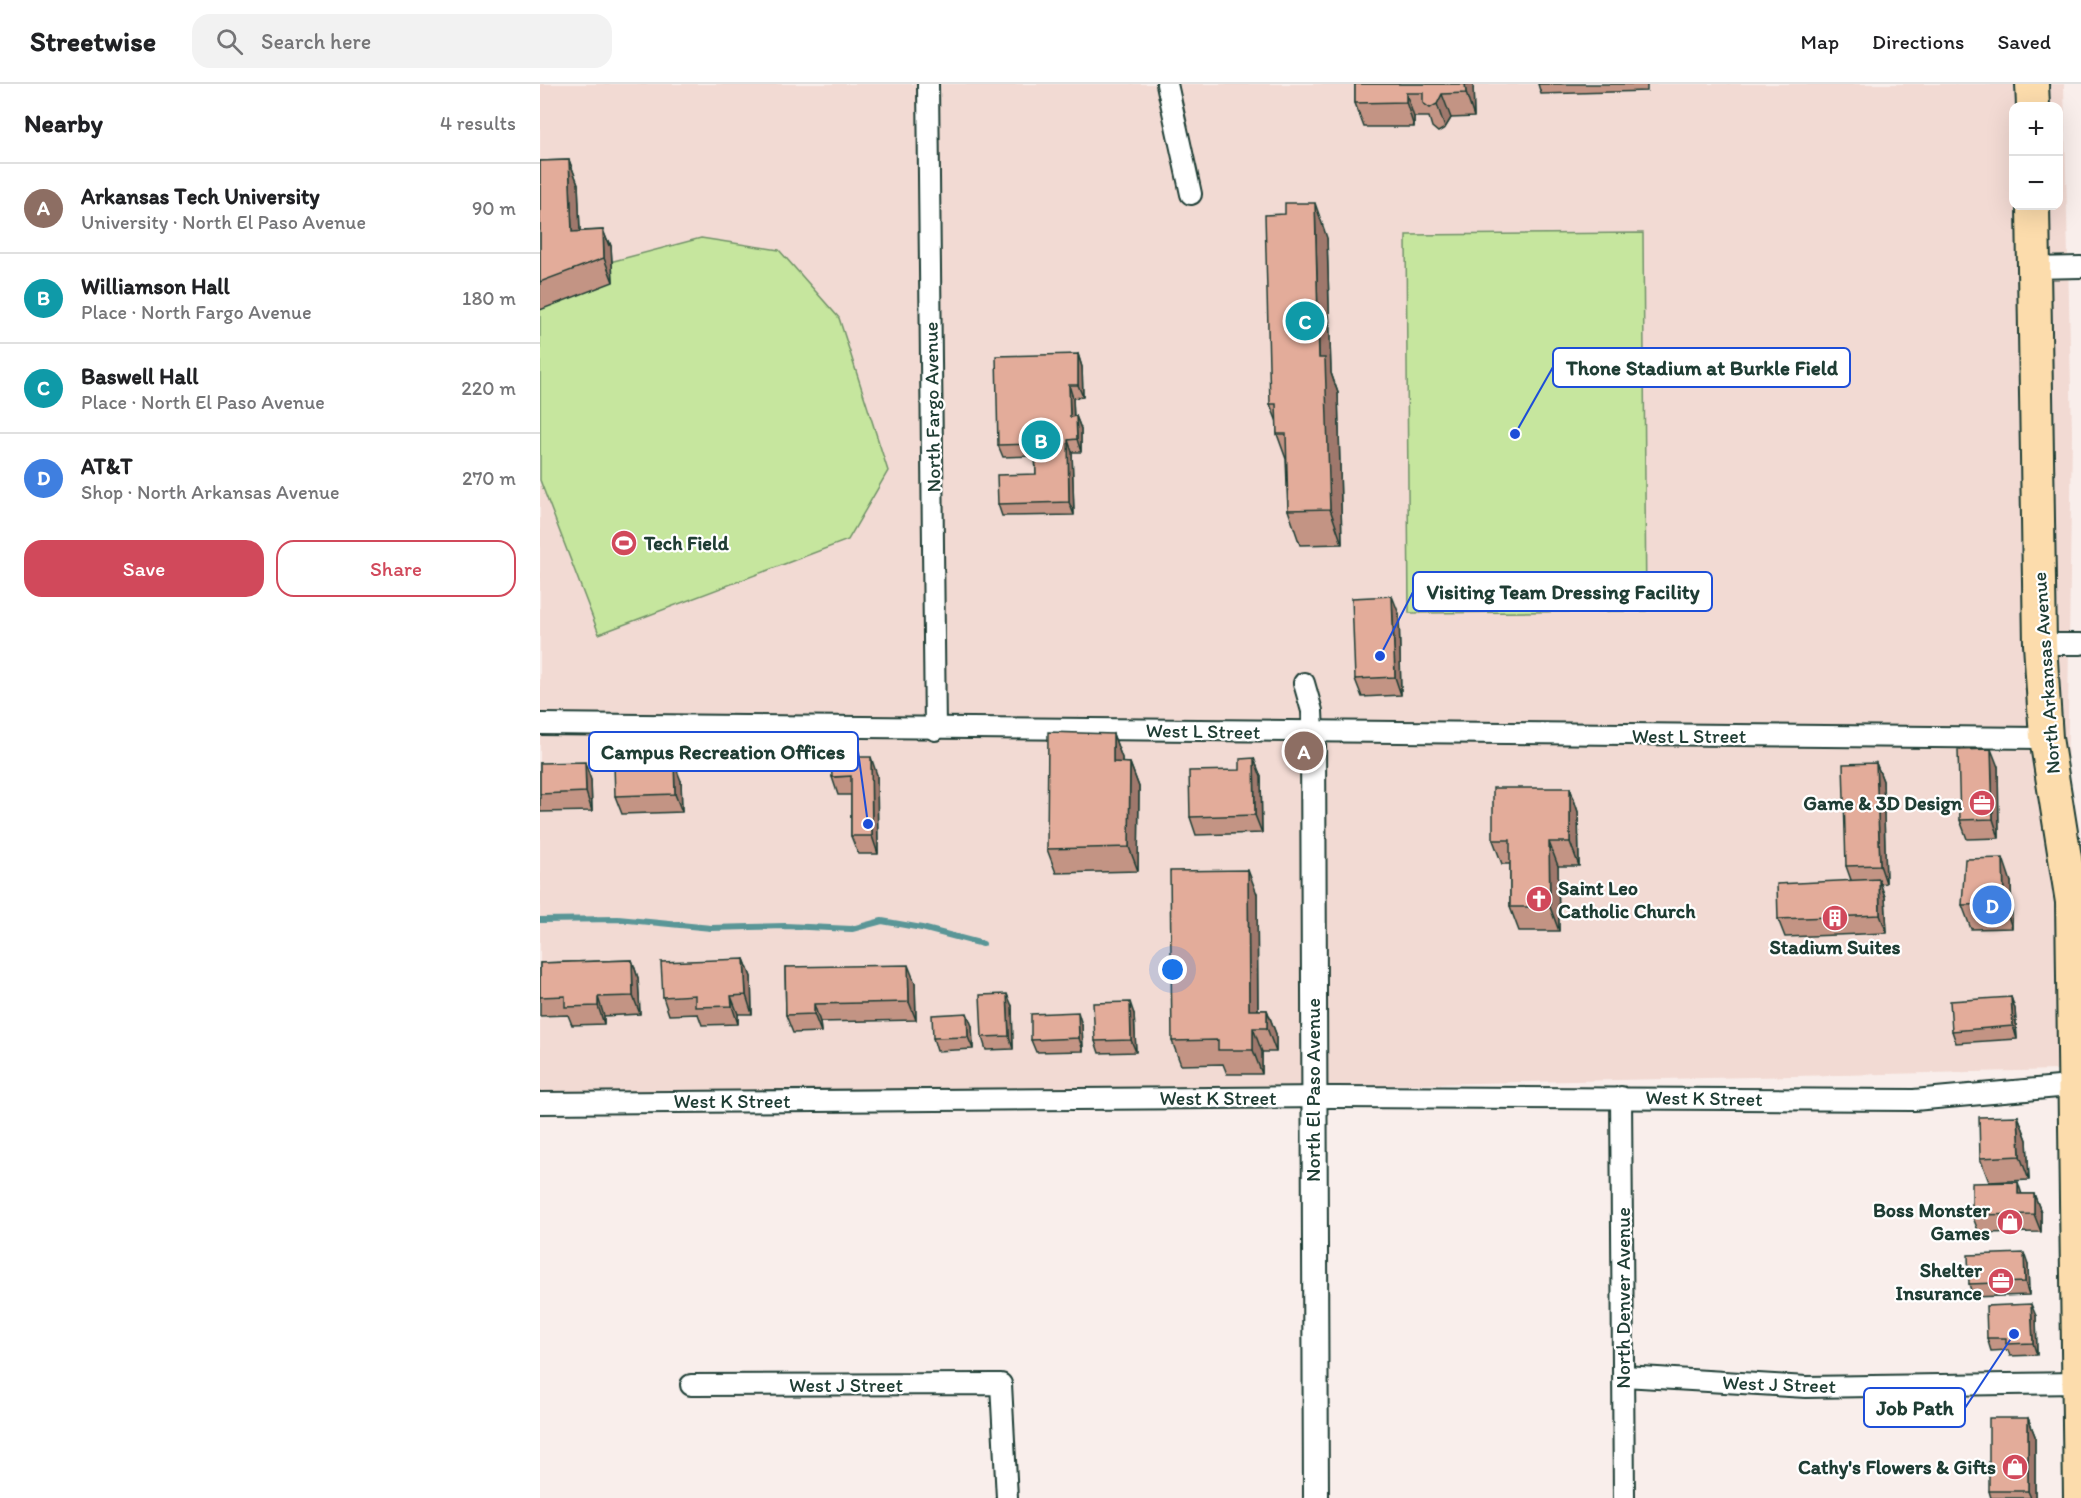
<!DOCTYPE html>
<meta charset="utf-8">
<style>
body{margin:0;font-family:Itim,sans-serif;background:#f2f2f2;color:#202124}
.controls{position:absolute;right:18px;top:18px;display:grid;overflow:hidden;border-radius:12px;box-shadow:0 6px 24px #0002}
.controls button{width:54px;height:54px;display:grid;place-items:center;padding:0;border:0;border-bottom:2px solid #e0e0e0;background:#fff;color:#202124;font:30px sans-serif}
.you{position:absolute;left:633px;top:886px;width:21px;height:21px;margin:-15px;border:4px solid #fff;border-radius:50%;background:#1a73e8;box-shadow:0 0 0 9px #1a73e833}
.badge{display:grid;place-items:center;width:39px;height:39px;border-radius:50%;background:#d1495b;color:#fff;font-size:20px;font-weight:700}
.pin{position:absolute;translate:-50% -50%;border:3px solid #fff;box-shadow:0 2px 6px #0006}
.list{margin:0;padding:0;list-style:none}
h2{display:flex;justify-content:space-between;align-items:center;height:78px;margin:0;padding:0 24px;font-size:26px}
h2 small{font-size:20px;font-weight:400;color:#757577}
.list li{display:grid;grid-template-columns:39px 1fr auto;gap:18px;align-items:center;box-sizing:border-box;height:90px;padding:0 24px;border-top:2px solid #e0e0e0}
.list b{display:block;font-size:22px;white-space:nowrap}
.list p{margin:0;font-size:20px;white-space:nowrap;color:#757577}
.list em{font-size:20px;font-style:normal;color:#757577}
.actions{display:flex;gap:12px;padding:18px 24px}
.actions a{flex:1;padding:14px 0;border:2px solid #d1495b;border-radius:18px;text-align:center;font-size:21px;color:#d1495b}
.actions .main{background:#d1495b;color:#fff}
.icon{flex:none;width:33px;height:33px;fill:none;stroke:currentColor;stroke-width:2;stroke-linecap:round;stroke-linejoin:round}
.map{position:relative;flex:none;width:1541px;height:1414px;overflow:hidden}
header{display:flex;align-items:center;gap:36px;box-sizing:border-box;height:84px;padding:0 30px;background:#fff;border-bottom:2px solid #e0e0e0}
header strong{font-size:28px}
nav{display:flex;gap:33px;margin-inline-start:auto;font-size:21px}
.search{width:420px;height:54px;background:#f2f2f2;display:flex;align-items:center;gap:15px;box-sizing:border-box;padding:0 21px;border-radius:18px;color:#757577;font-size:22px}
main{display:flex}
aside{flex:1;background:#fff}
.map>svg:first-child{display:block}
</style>
<header>
<strong>Streetwise</strong>
<div class="search"><svg class="icon" aria-label="search" viewBox="0 0 24 24"><circle cx="10" cy="10" r="6"/><path d="M15 15l6 6"/></svg>Search here</div>
<nav><a>Map</a><a>Directions</a><a>Saved</a></nav>
</header>
<main>
<aside>
<h2>Nearby<small>4 results</small></h2>
<ul class="list">
<li><span class="badge" style="background:#8d6e63">A</span><div><b>Arkansas Tech University</b><p>University · North El Paso Avenue</p></div><em>90 m</em></li>
<li><span class="badge" style="background:#0f9aa8">B</span><div><b>Williamson Hall</b><p>Place · North Fargo Avenue</p></div><em>180 m</em></li>
<li><span class="badge" style="background:#0f9aa8">C</span><div><b>Baswell Hall</b><p>Place · North El Paso Avenue</p></div><em>220 m</em></li>
<li><span class="badge" style="background:#3f7fe0">D</span><div><b>AT&amp;T</b><p>Shop · North Arkansas Avenue</p></div><em>270 m</em></li>
</ul>
<div class="actions"><a class="main">Save</a><a>Share</a></div>
</aside>
<div class="map">
<svg width="1541" height="1414" viewBox="0 0 1541 1414">
<rect width="100%" height="100%" fill="#f9eeeb"/>
<filter id="ink" filterUnits="userSpaceOnUse"><feTurbulence type="fractalNoise" baseFrequency=".0167" numOctaves="2"/><feDisplacementMap in="SourceGraphic" scale="12" xChannelSelector="R" yChannelSelector="G"/><feConvolveMatrix kernelMatrix="1 2 1 2 8 2 1 2 1" color-interpolation-filters="sRGB"/></filter>
<g filter="url(#ink)">
<path fill="#f2dad3" fill-rule="evenodd" d="M0,0H1524L1532,348L1523,986L0,1020ZM1474,22H1518V122H1474Z"/>
<g fill="#c6e69e" stroke="#729269" stroke-width="1.5">
<polygon points="1103,149 1106,527 869,529 866,151"/>
<polygon points="161,154 239,166 299,234 348,387 308,456 59,550 0,396 0,211 51,183"/>
</g>
<g fill="none" stroke-linecap="round" stroke-linejoin="round">
<polyline stroke="#5a9697" stroke-width="6" points="0,836 78,835 171,844 245,842 312,845 342,837 382,844 443,860"/>
<defs>
<g id="minor">
<polyline points="388,0 395,646"/>
<polyline points="627,0 651,110"/>
<polyline points="1493,184 1541,183"/>
<polyline points="1500,560 1541,560"/>
<polyline points="764,599 772,627 773,649"/>
<polyline points="0,640 1506,654"/>
<polyline points="1081,1013 1084,1414"/>
<polyline points="0,1019 794,1013 1374,1016 1541,1001"/>
<polyline points="1084,1292 1266,1303 1539,1299"/>
<polyline points="151,1301 461,1300 467,1414"/>
</g>
<polyline id="tertiary" points="773,649 776,1414"/>
<g id="trunk">
<polyline points="1492,0 1493,22"/>
<polyline points="1493,122 1500,560 1506,654 1532,818 1540,1414"/>
</g>
</defs>
<use href="#minor" stroke="#1f3d34" stroke-width="24"/>
<use href="#tertiary" stroke="#1f3d34" stroke-width="28"/>
<use href="#trunk" stroke="#1f3d34" stroke-width="36"/>
<use href="#minor" stroke="#fff" stroke-width="20"/>
<use href="#tertiary" stroke="#fff" stroke-width="24"/>
<use href="#trunk" stroke="#fcdcac" stroke-width="32"/>
</g>
<g fill="#c39484" stroke="#1f3d34" stroke-width="1.5">
<polygon points="815,0 933,0 934,33 911,34 905,44 898,48 892,43 889,33 874,33 874,43 824,43 815,19"/>
<polygon points="998,0 1107,0 1107,7 1001,10"/>
<polygon points="29,76 38,100 40,147 63,146 67,156 71,162 73,198 0,226 0,77"/>
<polygon points="787,154 791,289 798,309 802,460 760,461 748,426 746,375 737,350 737,338 730,320"/>
<polygon points="538,270 542,283 543,313 533,314 534,333 536,332 541,345 541,368 532,368 534,431 462,432 458,420 496,390 495,372 463,373 458,361"/>
<polygon points="859,530 861,611 822,613 815,595"/>
<polygon points="573,650 582,674 582,679 590,679 599,703 598,787 516,789 507,765"/>
<polygon points="0,679 51,696 52,727 0,728"/>
<polygon points="1336,679 1343,697 1346,799 1340,800 1345,813 1347,849 1245,853 1238,835 1311,796 1306,782"/>
<polygon points="1458,683 1459,754 1427,755 1420,736"/>
<polygon points="337,691 338,770 318,770 311,752 311,711 298,711 292,693"/>
<polygon points="721,693 722,749 656,751 650,733"/>
<polygon points="141,697 142,728 82,730 75,712"/>
<polygon points="1030,704 1038,728 1039,782 1018,782 1019,847 979,847 970,823 970,780 962,780 953,756"/>
<polygon points="1471,798 1472,844 1431,845 1422,821"/>
<polygon points="717,810 718,926 727,926 736,950 736,968 722,968 722,990 687,990 683,980 641,981 632,957"/>
<polygon points="204,875 211,893 212,930 198,930 198,940 162,941 158,930 129,931 123,913"/>
<polygon points="92,876 98,894 100,930 64,932 64,940 32,941 28,931 0,932 0,879"/>
<polygon points="245,883 375,899 376,936 280,938 281,948 253,949 246,931"/>
<polygon points="1471,913 1475,925 1477,955 1416,959 1412,947"/>
<polygon points="472,922 473,965 446,966 442,953"/>
<polygon points="594,930 596,968 559,969 555,957"/>
<polygon points="542,941 543,967 496,968 491,956"/>
<polygon points="432,942 433,965 397,967 393,954"/>
<polygon points="1478,1032 1487,1056 1489,1096 1449,1098 1440,1074"/>
<polygon points="1482,1110 1494,1110 1501,1128 1501,1148 1439,1149 1432,1131"/>
<polygon points="1488,1181 1489,1211 1433,1213 1429,1200"/>
<polygon points="1496,1232 1497,1271 1470,1272 1468,1266 1451,1267 1447,1254"/>
<polygon points="1488,1334 1495,1352 1495,1414 1451,1414 1449,1407"/>
</g>
<g fill="#9f786c" stroke="#1f3d34" stroke-width="1.5">
<polygon points="925,0 933,0 934,33 926,9"/>
<polygon points="866,9 874,33 874,43 866,18"/>
<polygon points="902,10 911,34 905,44 897,20"/>
<polygon points="29,76 38,100 41,172 32,148"/>
<polygon points="775,119 787,154 791,289 798,309 802,460 790,425 779,274"/>
<polygon points="63,146 69,162 69,156 71,162 73,198 64,174"/>
<polygon points="538,270 542,283 543,313 538,301"/>
<polygon points="529,301 533,314 534,345 530,333"/>
<polygon points="536,332 541,345 541,368 537,355"/>
<polygon points="528,356 532,368 534,431 529,418"/>
<polygon points="852,512 859,530 861,611 855,593"/>
<polygon points="573,650 582,674 581,702 573,678"/>
<polygon points="1451,665 1458,683 1459,754 1453,735"/>
<polygon points="331,673 337,691 338,770 332,752"/>
<polygon points="714,674 721,693 722,749 715,731"/>
<polygon points="45,678 51,696 52,727 46,708"/>
<polygon points="134,679 141,697 142,728 135,710"/>
<polygon points="590,679 599,703 598,787 589,763"/>
<polygon points="1336,679 1343,697 1346,799 1340,781"/>
<polygon points="1030,704 1038,728 1039,782 1030,758"/>
<polygon points="1009,758 1018,782 1019,847 1010,823"/>
<polygon points="1463,774 1471,798 1472,844 1464,820"/>
<polygon points="708,786 717,810 718,944 709,926"/>
<polygon points="1339,795 1345,813 1347,849 1340,831"/>
<polygon points="204,875 211,893 212,930 206,911"/>
<polygon points="92,876 98,894 100,930 93,912"/>
<polygon points="368,881 375,899 376,936 369,918"/>
<polygon points="467,910 472,922 473,965 469,952"/>
<polygon points="191,912 198,930 198,940 192,922"/>
<polygon points="58,913 64,932 64,940 58,922"/>
<polygon points="1471,913 1475,925 1477,955 1473,942"/>
<polygon points="590,918 594,930 596,968 591,956"/>
<polygon points="274,920 280,938 281,948 274,930"/>
<polygon points="727,926 736,950 736,968 727,944"/>
<polygon points="538,928 542,941 543,967 539,954"/>
<polygon points="427,929 432,942 433,965 428,953"/>
<polygon points="713,944 722,968 722,990 713,966"/>
<polygon points="1478,1032 1487,1056 1489,1096 1480,1072"/>
<polygon points="1478,1098 1484,1117 1478,1110"/>
<polygon points="1494,1110 1501,1128 1501,1148 1494,1130"/>
<polygon points="1484,1169 1488,1181 1489,1211 1485,1198"/>
<polygon points="1491,1220 1496,1232 1497,1271 1493,1259"/>
<polygon points="1488,1334 1495,1352 1495,1414 1491,1414 1488,1407"/>
</g>
<g fill="#e3ac9a" stroke="#1f3d34" stroke-width="1.5">
<polygon points="815,0 925,0 926,9 902,10 897,20 890,24 883,19 883,9 866,9 866,18 815,19"/>
<polygon points="29,76 32,148 63,146 64,174 0,198 0,77"/>
<polygon points="745,119 775,119 779,274 785,274 790,425 748,426 746,350 737,350 736,320 730,320 725,131 745,130"/>
<polygon points="538,270 538,301 529,301 530,333 536,332 537,355 528,356 529,418 458,420 457,391 496,390 495,360 458,361 456,272"/>
<polygon points="852,512 855,593 815,595 812,514"/>
<polygon points="508,648 573,650 573,678 590,679 589,763 507,765"/>
<polygon points="1451,665 1453,735 1420,736 1418,666"/>
<polygon points="291,673 331,673 332,752 311,752 311,692 292,693"/>
<polygon points="714,674 715,731 650,733 649,687 700,686 700,675"/>
<polygon points="45,678 46,708 0,710 0,679"/>
<polygon points="134,679 135,710 75,712 74,681"/>
<polygon points="1336,679 1340,781 1306,782 1303,680"/>
<polygon points="953,704 1030,704 1030,758 1009,758 1010,823 970,823 970,756 953,756"/>
<polygon points="1463,774 1464,820 1422,821 1425,775"/>
<polygon points="708,786 709,926 727,926 727,944 713,944 713,966 678,966 678,956 632,957 630,787"/>
<polygon points="1339,795 1340,831 1238,835 1237,800"/>
<polygon points="204,875 206,911 191,912 192,922 155,923 155,911 123,913 121,878"/>
<polygon points="92,876 93,912 58,913 58,922 25,923 25,912 0,913 0,879"/>
<polygon points="368,881 369,918 274,920 274,930 246,931 245,883"/>
<polygon points="467,910 469,952 442,953 440,911"/>
<polygon points="1471,913 1473,942 1412,947 1410,917"/>
<polygon points="590,918 591,956 555,957 553,919"/>
<polygon points="538,928 539,954 491,956 491,930"/>
<polygon points="427,929 428,953 393,954 392,931"/>
<polygon points="1478,1032 1480,1072 1440,1074 1439,1033"/>
<polygon points="1478,1098 1478,1110 1494,1110 1494,1130 1432,1131 1432,1099"/>
<polygon points="1484,1169 1485,1198 1429,1200 1428,1171"/>
<polygon points="1491,1220 1493,1259 1466,1260 1466,1254 1447,1254 1446,1222"/>
<rect x="1449" y="1334" width="39" height="73"/>
</g>
</g>
<defs>
<symbol id="stadium-disc" viewBox="-11 -11 22 22"><circle r="9.5" fill="#d1495b" stroke="#fff"/><path d="M0-5a6.5 5 0 1 0 0 10a6.5 5 0 1 0 0-10ZM-3.5-1.8h7v3.6h-7Z" fill="#fff"/></symbol>
<symbol id="office-disc" viewBox="-11 -11 22 22"><circle r="9.5" fill="#d1495b" stroke="#fff"/><path d="M-6-3h4V-5.5h4V-3h4V5H-6ZM-1-4.5V-3h2v-1.5ZM-6 0V1H6V0Z" fill="#fff"/></symbol>
<symbol id="church-disc" viewBox="-11 -11 22 22"><circle r="9.5" fill="#d1495b" stroke="#fff"/><path d="M-1.2-6h2.4v3.5h3.3v2.4h-3.3V6h-2.4V-.1h-3.3v-2.4h3.3Z" fill="#fff"/></symbol>
<symbol id="building-disc" viewBox="-11 -11 22 22"><circle r="9.5" fill="#d1495b" stroke="#fff"/><path d="M-4-6H4V6H1V3H-1V6H-4ZM-2.5-4.3h1.7v1.8h-1.7ZM.8-4.3h1.7v1.8H.8ZM-2.5-1h1.7V.8h-1.7ZM.8-1h1.7V.8H.8Z" fill="#fff"/></symbol>
<symbol id="shop-disc" viewBox="-11 -11 22 22"><circle r="9.5" fill="#d1495b" stroke="#fff"/><path d="M-5-2.5h2.3a2.7 3.5 0 0 1 5.4 0H5L5.5 6h-11ZM-1.5-2.5h3a1.5 2.3 0 0 0-3 0Z" fill="#fff"/></symbol>
</defs>
<g fill-rule="evenodd">
<use href="#stadium-disc" x="69" y="444" width="30" height="30"/>
<use href="#office-disc" x="1427" y="704" width="30" height="30"/>
<use href="#church-disc" x="984" y="800" width="30" height="30"/>
<use href="#building-disc" x="1280" y="819" width="30" height="30"/>
<use href="#shop-disc" x="1455" y="1123" width="30" height="30"/>
<use href="#office-disc" x="1446" y="1182" width="30" height="30"/>
<use href="#shop-disc" x="1460" y="1368" width="30" height="30"/>
</g>
<g text-anchor="middle" dominant-baseline="central" stroke-width="4.5" stroke-linejoin="round" paint-order="stroke">
<g font-size="20" fill="#1f3d34" stroke="#fff">
<text transform="translate(392 323) rotate(-91)">North Fargo Avenue</text>
<text transform="translate(1506 589) rotate(-94)">North Arkansas Avenue</text>
<text transform="translate(663 647) rotate(1)">West L Street</text>
<text x="1149" y="652">West L Street</text>
<text transform="translate(773 1006) rotate(-90)">North El Paso Avenue</text>
<text x="678" y="1014">West K Street</text>
<text transform="translate(1164 1014) rotate(1)">West K Street</text>
<text x="192" y="1017">West K Street</text>
<text transform="translate(1083 1214) rotate(-90)">North Denver Avenue</text>
<text transform="translate(1239 1300) rotate(2)">West J Street</text>
<text x="306" y="1301">West J Street</text>
</g>
<g font-size="20" font-weight="bold" fill="#1f3d34" stroke="#fff" text-anchor="end">
<text x="104" y="459" text-anchor="start">Tech Field</text>
<text x="1422" y="719">Game &amp; 3D Design</text>
<text x="1018" y="804" text-anchor="start">Saint Leo<tspan x="1018" dy="23">Catholic Church</tspan></text>
<text x="1295" y="863" text-anchor="middle">Stadium Suites</text>
<text x="1450" y="1126">Boss Monster<tspan x="1450" dy="23">Games</tspan></text>
<text x="1442" y="1186">Shelter<tspan x="1442" dy="23">Insurance</tspan></text>
<text x="1456" y="1383">Cathy's Flowers &amp; Gifts</text>
</g>
</g>
<path fill="none" stroke="#1d4ed8" stroke-width="2" d="M975 350L1013 283M840 572L873 508M328 740L318 667M1474 1250L1425 1324"/>
<g fill="#1d4ed8" stroke="#fff" stroke-width="2">
<circle cx="975" cy="350" r="6"/>
<circle cx="840" cy="572" r="6"/>
<circle cx="328" cy="740" r="6"/>
<circle cx="1474" cy="1250" r="6"/>
</g>
<g fill="#fff" stroke="#1d4ed8" stroke-width="2">
<rect x="1013" y="264" width="297" height="39" rx="6"/>
<rect x="873" y="488" width="299" height="39" rx="6"/>
<rect x="49" y="648" width="269" height="39" rx="6"/>
<rect x="1324" y="1304" width="101" height="39" rx="6"/>
</g>
<g font-size="21" text-anchor="middle" font-weight="bold" fill="#1f3d34">
<text x="1162" y="291">Thone Stadium at Burkle Field</text>
<text x="1023" y="515">Visiting Team Dressing Facility</text>
<text x="183" y="675">Campus Recreation Offices</text>
<text x="1375" y="1331">Job Path</text>
</g>
</svg>
<div class="controls">
<button>+</button>
<button>−</button>
</div>
<div class="you"></div>
<div class="pin badge" style="left:764px;top:667px;background:#8d6e63">A</div>
<div class="pin badge" style="left:501px;top:356px;background:#0f9aa8">B</div>
<div class="pin badge" style="left:765px;top:237px;background:#0f9aa8">C</div>
<div class="pin badge" style="left:1452px;top:821px;background:#3f7fe0">D</div>
</div>
</main>
